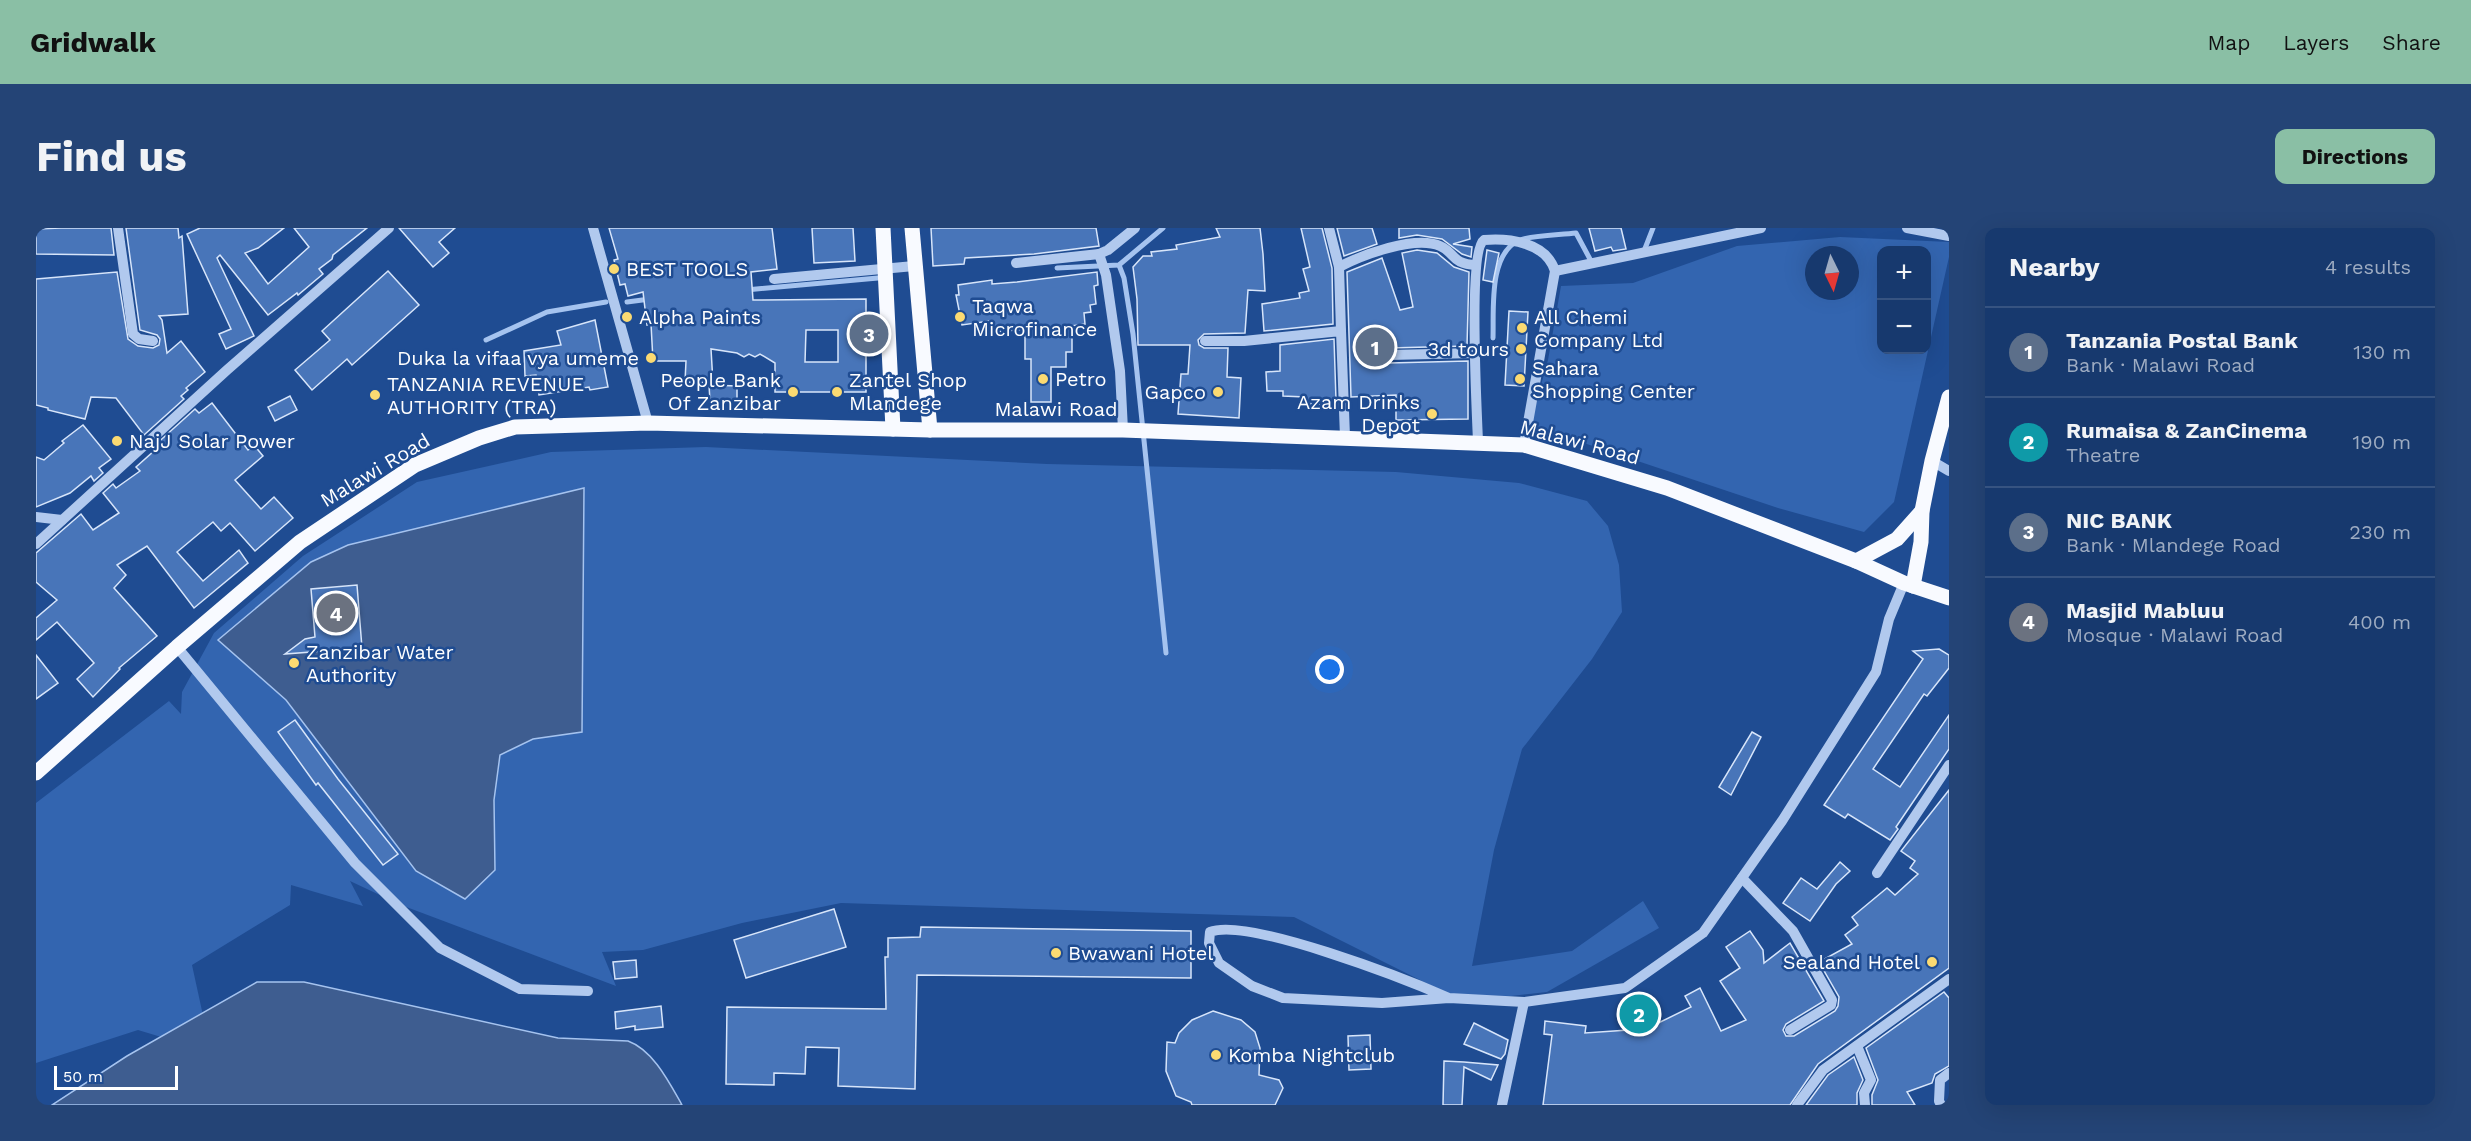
<!DOCTYPE html>
<meta charset="utf-8">
<style>
body{margin:0;font-family:"Work Sans",sans-serif;background:#244476;color:#f1f3f6}
.controls{position:absolute;right:18px;top:18px;display:grid;overflow:hidden;border-radius:12px;box-shadow:0 6px 24px #0002}
.controls button{width:54px;height:54px;display:grid;place-items:center;padding:0;border:0;border-bottom:2px solid #365381;background:#17396e;color:#f1f3f6;font:30px sans-serif}
.compass{position:absolute;left:1769px;top:18px;width:54px;height:54px;border-radius:50%;background:#17396e;box-shadow:0 6px 24px #0002;rotate:175deg}
.scale{position:absolute;left:18px;bottom:15px;width:124px;box-sizing:border-box;padding-left:6px;border:3px solid #fff;border-top:0;font-size:16px;line-height:21px;white-space:nowrap;color:#fff;-webkit-text-stroke:4px #1f4c92;paint-order:stroke}
.you{position:absolute;left:1294px;top:442px;width:21px;height:21px;margin:-15px;border:4px solid #fff;border-radius:50%;background:#1a73e8;box-shadow:0 0 0 9px #1a73e833}
.badge{display:grid;place-items:center;width:39px;height:39px;border-radius:50%;background:#8abfa5;color:#fff;font-size:20px;font-weight:700}
.pin{position:absolute;translate:-50% -50%;border:3px solid #fff;box-shadow:0 2px 6px #0006}
.list{margin:0;padding:0;list-style:none}
h2{display:flex;justify-content:space-between;align-items:center;height:78px;margin:0;padding:0 24px;font-size:26px}
h2 small{font-size:20px;font-weight:400;color:#9eacc2}
.list li{display:grid;grid-template-columns:39px 1fr auto;gap:18px;align-items:center;box-sizing:border-box;height:90px;padding:0 24px;border-top:2px solid #365381}
.list b{display:block;font-size:22px;white-space:nowrap}
.list p{margin:0;font-size:20px;white-space:nowrap;color:#9eacc2}
.list em{font-size:20px;font-style:normal;color:#9eacc2}
.map{position:relative;flex:none;width:1913px;height:877px;overflow:hidden;border-radius:12px}
header{display:flex;align-items:center;gap:36px;box-sizing:border-box;height:84px;padding:0 30px;background:#8abfa5;color:#111}
header strong{font-size:28px}
nav{display:flex;gap:33px;margin-inline-start:auto;font-size:21px}
.intro{display:flex;align-items:center;justify-content:space-between;box-sizing:border-box;height:144px;padding:0 36px}
h1{margin:0;font-size:42px}
.button{padding:15px 27px;border-radius:12px;background:#8abfa5;color:#111;font-size:21px;font-weight:700}
main{display:flex;gap:36px;padding:0 36px}
aside{flex:1;background:#17396e;border-radius:12px;box-shadow:0 6px 24px #0002}
.map>svg:first-child{display:block}
</style>
<header>
<strong>Gridwalk</strong>
<nav><a>Map</a><a>Layers</a><a>Share</a></nav>
</header>
<div class="intro"><h1>Find us</h1><a class="button">Directions</a></div>
<main>
<div class="map">
<svg width="1913" height="877" viewBox="0 0 1913 877">
<rect width="100%" height="100%" fill="#1f4c92"/>
<g fill="#3365b0" fill-rule="evenodd">
<path d="M1804,9L1913,14V29L1858,274L1828,304L1742,280L1494,197L1512,132L1525,58L1597,55L1701,18ZM1846,22H1890V122H1846ZM1778,27H1814V63H1778Z"/>
<polygon points="670,219 1011,236 1360,244 1483,255 1551,273 1572,298 1583,337 1586,384 1556,431 1486,521 1458,622 1436,738 1536,723 1607,673 1623,700 1511,764 1475,768 1414,767 1258,689 805,675 706,695 607,722 566,724 580,758 365,677 314,653 327,678 255,657 254,677 156,737 175,824 102,802 0,835 0,575 133,473 145,486 146,464 178,405 267,328 381,254 515,224"/>
</g>
<g fill="#3e5d90" stroke="#a5c3ef" stroke-width="1.5">
<polygon points="548,260 546,504 497,511 464,527 458,572 459,642 429,671 380,643 250,472 182,412 275,334 312,317"/>
<path d="M221,754H268L522,810L592,813C617,822 633,854 646,877H16L91,828Z"/>
</g>
<g fill="none" stroke-linecap="round" stroke-linejoin="round">
<g stroke="#a5c3ef" stroke-width="5">
<polyline points="1608,23 1617,0"/>
<polyline points="1083,37 1088,50 1097,106 1130,425"/>
<polyline points="1021,40 1083,37 1127,0"/>
<polyline points="710,62 842,50"/>
<polyline points="591,74 614,71"/>
<path d="M1457,110C1458,82 1452,25 1484,12C1498,7 1524,7 1540,5L1555,33H1558"/>
<polyline points="450,112 511,84 570,74"/>
</g>
</g>
<g fill="#4875b9" stroke="#d7e5fa" stroke-width="1.5" fill-rule="evenodd">
<polygon points="25,0 75,0 78,27 0,26 0,1"/>
<polygon points="90,0 142,0 143,10 146,8 152,86 123,88 126,92 131,125 145,113 169,144 150,160 152,162 145,168 148,171 108,207 80,170 55,169 49,191 12,182 12,180 0,177 0,51 81,44 92,111 102,118 117,120 123,117 124,111 121,107 104,102"/>
<polygon points="164,0 248,0 222,20 209,25 232,56 273,19 258,0 331,0 297,27 296,31 283,41 287,46 262,67 261,65 232,87 184,27 181,30 218,108 190,121 183,106 195,101 151,6"/>
<polygon points="363,0 419,0 403,14 413,25 397,39"/>
<path d="M573,0H736L741,41L715,44L717,72L830,71V164H739V135L724,126L719,129L713,126L708,129L701,125L675,121L677,155L649,154L650,133H617L615,96L611,97L607,64L592,68L589,56L584,57L578,32L582,31ZM770,102H802V134H769Z"/>
<polygon points="776,0 817,0 819,33 778,35"/>
<polygon points="895,0 1060,0 1063,18 998,26 929,30 928,36 897,38"/>
<polygon points="1180,0 1224,0 1227,26 1229,63 1212,62 1209,105 1168,106 1162,112 1163,117 1168,120 1192,120 1191,149 1205,150 1203,190 1142,186 1145,146 1152,146 1154,117 1102,117 1101,71 1097,39 1107,28 1116,28 1115,24 1141,21 1140,17 1184,9"/>
<polygon points="1265,0 1286,0 1296,40 1297,96 1228,103 1226,76 1264,70 1263,65 1273,63 1267,41 1274,39"/>
<polygon points="1301,0 1336,0 1341,16 1308,28"/>
<polygon points="1363,0 1433,0 1434,11 1417,16 1436,19 1435,29 1426,26 1406,11 1381,7 1363,10"/>
<polygon points="1553,0 1585,0 1590,21 1577,23 1575,19 1559,23"/>
<polygon points="1381,22 1401,25 1418,39 1433,44 1431,118 1353,120 1347,123 1346,130 1353,135 1432,133 1432,191 1360,192 1360,167 1315,169 1311,44 1346,30 1364,82 1377,79 1366,25"/>
<polygon points="1451,22 1463,25 1457,54 1447,52"/>
<polygon points="352,43 383,77 316,137 311,131 276,162 259,142 294,112 286,103"/>
<polygon points="1061,44 1062,57 1058,58 1060,76 1054,77 1055,84 1048,85 1049,96 1036,98 1036,124 1030,124 1030,139 1015,139 1015,174 995,174 995,131 989,131 989,101 955,105 953,93 926,97 920,67 923,67 922,57 956,52 956,56 981,54"/>
<polygon points="1473,83 1492,84 1488,158 1469,157"/>
<polygon points="559,92 572,159 554,162 553,159 503,167 500,147 489,148 488,123 525,117 521,103"/>
<polygon points="1298,111 1300,172 1283,171 1283,176 1269,176 1269,169 1247,168 1247,163 1231,163 1230,144 1244,143 1244,117"/>
<polygon points="673,157 701,158 701,172 674,173"/>
<polygon points="254,168 261,182 239,193 232,179"/>
<polygon points="176,175 212,222 218,217 227,228 199,252 225,281 238,269 257,290 219,323 194,295 185,303 177,294 141,324 167,353 203,322 212,335 158,380 111,318 81,337 90,347 78,360 121,408 83,440 84,441 57,469 41,451 58,435 21,394 0,412 0,390 21,372 0,354 0,325 45,286 57,302 83,285 67,265 77,256 80,260 104,243 100,239 119,222 117,219 159,181 163,185"/>
<polygon points="47,197 75,231 63,240 67,245 58,253 55,248 34,265 0,279 0,229 8,232 28,215 26,213"/>
<polygon points="321,357 326,420 249,426 269,411 279,409 275,361"/>
<polygon points="1903,421 1913,427 1913,440 1891,468 1888,466 1837,541 1864,559 1913,487 1913,521 1860,599 1862,601 1854,612 1812,586 1809,590 1788,577 1887,431 1877,423"/>
<polygon points="0,427 22,455 0,471"/>
<polygon points="259,492 302,551 362,626 347,637 282,555 280,557 242,504"/>
<polygon points="1716,504 1725,509 1695,567 1683,559"/>
<polygon points="1913,562 1913,740 1782,836 1754,877 1507,877 1516,807 1508,806 1509,793 1550,798 1549,805 1592,802 1584,777 1595,772 1610,801 1655,779 1649,768 1664,760 1685,803 1710,792 1684,753 1704,740 1690,719 1714,703 1727,722 1728,735 1754,715 1788,773 1750,796 1747,802 1750,808 1758,808 1799,783 1802,778 1803,769 1783,734 1816,716 1809,707 1822,697 1816,689 1851,660 1859,667 1882,646 1874,640 1879,633 1865,623"/>
<polygon points="1804,634 1814,643 1800,656 1774,693 1747,675 1765,650 1781,661"/>
<polygon points="798,681 810,719 710,750 698,712"/>
<polygon points="885,699 1155,703 1155,750 881,747 879,861 802,858 803,820 770,819 769,846 738,845 738,857 690,856 691,779 850,781 849,729 852,729 852,710 884,709"/>
<polygon points="600,732 601,749 579,751 577,734"/>
<polygon points="1908,764 1913,770 1913,838 1899,846 1896,855 1871,864 1879,877 1836,877 1836,867 1842,852 1830,820"/>
<polygon points="625,778 627,799 599,802 599,798 580,801 579,784"/>
<polygon points="1177,783 1205,792 1219,804 1224,820 1223,847 1243,852 1247,860 1239,877 1156,877 1155,874 1140,868 1130,843 1131,814 1139,815 1143,805 1156,792"/>
<polygon points="1438,795 1472,812 1469,826 1465,831 1428,816"/>
<polygon points="1334,807 1335,841 1313,842 1312,808"/>
<polygon points="1818,829 1827,852 1821,865 1821,877 1770,877 1792,847"/>
<polygon points="1408,833 1428,834 1462,837 1455,852 1428,839 1426,877 1407,877"/>
</g>
<g fill="none" stroke-linecap="round" stroke-linejoin="round">
<g stroke="#b1c9ee" stroke-width="10">
<polyline points="82,0 97,106 103,111 117,113"/>
<polyline points="557,0 612,195"/>
<polyline points="1293,0 1303,39 1305,103"/>
<polyline points="1871,0 1913,8"/>
<polyline points="1063,26 1072,22 1099,0"/>
<polyline points="980,35 1063,26 1070,47 1084,143 1087,202"/>
<path d="M1303,39C1326,27 1379,7 1404,18C1420,25 1415,36 1440,37"/>
<polyline points="1519,43 1725,0"/>
<polyline points="738,51 878,38"/>
<polyline points="1169,113 1208,113 1305,103 1309,209"/>
<polyline points="1353,127 1439,125"/>
<path d="M1442,214C1441,186 1432,23 1448,12C1473,10 1510,14 1519,43L1488,217"/>
<polyline points="1896,233 1913,243"/>
<polyline points="0,289 26,292"/>
<polyline points="0,316 191,142 353,0"/>
<polyline points="141,419 319,635 404,720 484,761 552,763"/>
<polyline points="1841,645 1913,537"/>
<polyline points="1706,650 1757,703 1796,772 1795,777 1754,802"/>
<path d="M1413,770C1372,752 1212,689 1174,704L1173,715L1183,735L1216,758L1247,770L1346,775L1413,770L1488,774L1589,760L1667,705L1746,593L1840,444L1853,391L1868,355"/>
<polyline points="1821,818 1835,852 1828,865 1829,877"/>
<polyline points="1466,877 1488,774"/>
<polyline points="1761,877 1787,842 1913,751"/>
<polyline points="1905,877 1903,873 1904,852 1913,845"/>
</g>
<g stroke="#f8faff" stroke-width="15">
<polyline points="847,0 857,201"/>
<polyline points="876,0 894,202"/>
<polyline points="1820,333 1861,311 1886,283"/>
<polyline points="1877,358 1885,314 1886,283 1896,233 1913,169"/>
<polyline points="0,545 141,419 264,314 379,237 443,210 479,199 612,195 894,202 1087,202 1488,217 1631,260 1820,333 1868,355 1913,370"/>
</g>
</g>
<g fill="#fbda72" stroke="#1f4c92" stroke-width="2">
<circle cx="578" cy="41" r="6"/>
<circle cx="591" cy="89" r="6"/>
<circle cx="924" cy="89" r="6"/>
<circle cx="1486" cy="100" r="6"/>
<circle cx="1485" cy="121" r="6"/>
<circle cx="615" cy="130" r="6"/>
<circle cx="1007" cy="151" r="6"/>
<circle cx="1484" cy="151" r="6"/>
<circle cx="757" cy="164" r="6"/>
<circle cx="801" cy="164" r="6"/>
<circle cx="1182" cy="164" r="6"/>
<circle cx="339" cy="167" r="6"/>
<circle cx="1396" cy="186" r="6"/>
<circle cx="81" cy="213" r="6"/>
<circle cx="258" cy="435" r="6"/>
<circle cx="1020" cy="725" r="6"/>
<circle cx="1896" cy="734" r="6"/>
<circle cx="1180" cy="827" r="6"/>
</g>
<g text-anchor="middle" dominant-baseline="central" stroke-width="5" stroke-linejoin="round" paint-order="stroke">
<g font-size="20" fill="#fff" stroke="#1f4c92" text-anchor="start">
<text x="590" y="41">BEST TOOLS</text>
<text x="936" y="78">Taqwa<tspan x="936" dy="23">Microfinance</tspan></text>
<text x="603" y="89">Alpha Paints</text>
<text x="1498" y="89">All Chemi<tspan x="1498" dy="23">Company Ltd</tspan></text>
<text x="1473" y="121" text-anchor="end">3d tours</text>
<text x="603" y="130" text-anchor="end">Duka la vifaa vya umeme</text>
<text x="1496" y="140">Sahara<tspan x="1496" dy="23">Shopping Center</tspan></text>
<text x="1019" y="151">Petro</text>
<text x="745" y="152" text-anchor="end">People Bank<tspan x="745" dy="23">Of Zanzibar</tspan></text>
<text x="813" y="152">Zantel Shop<tspan x="813" dy="23">Mlandege</tspan></text>
<text x="351" y="156">TANZANIA REVENUE<tspan x="351" dy="23">AUTHORITY (TRA)</tspan></text>
<text x="1170" y="164" text-anchor="end">Gapco</text>
<text x="1384" y="174" text-anchor="end">Azam Drinks<tspan x="1384" dy="23">Depot</tspan></text>
<text x="93" y="213">NajJ Solar Power</text>
<text x="270" y="424">Zanzibar Water<tspan x="270" dy="23">Authority</tspan></text>
<text x="1032" y="725">Bwawani Hotel</text>
<text x="1884" y="734" text-anchor="end">Sealand Hotel</text>
<text x="1192" y="827">Komba Nightclub</text>
</g>
<g font-size="20" fill="#fff" stroke="#1f4c92">
<text x="1020" y="181">Malawi Road</text>
<text transform="translate(1544 214) rotate(15)">Malawi Road</text>
<text transform="translate(339 242) rotate(-31)">Malawi Road</text>
</g>
</g>
</svg>
<div class="controls">
<button>+</button>
<button>−</button>
</div>
<svg class="compass" viewBox="-18 -18 36 36"><path d="M0-13l5 13h-10z" fill="#e53935"/><path d="M0 13l5-13h-10z" fill="#9eacc2"/></svg>
<div class="scale">50 m</div>
<div class="you"></div>
<div class="pin badge" style="left:1339px;top:119px;background:#5c6f8a">1</div>
<div class="pin badge" style="left:1603px;top:786px;background:#0f9aa8">2</div>
<div class="pin badge" style="left:833px;top:106px;background:#5c6f8a">3</div>
<div class="pin badge" style="left:300px;top:385px;background:#6b7280">4</div>
</div>
<aside>
<h2>Nearby<small>4 results</small></h2>
<ul class="list">
<li><span class="badge" style="background:#5c6f8a">1</span><div><b>Tanzania Postal Bank</b><p>Bank · Malawi Road</p></div><em>130 m</em></li>
<li><span class="badge" style="background:#0f9aa8">2</span><div><b>Rumaisa &amp; ZanCinema</b><p>Theatre</p></div><em>190 m</em></li>
<li><span class="badge" style="background:#5c6f8a">3</span><div><b>NIC BANK</b><p>Bank · Mlandege Road</p></div><em>230 m</em></li>
<li><span class="badge" style="background:#6b7280">4</span><div><b>Masjid Mabluu</b><p>Mosque · Malawi Road</p></div><em>400 m</em></li>
</ul>
</aside>
</main>
